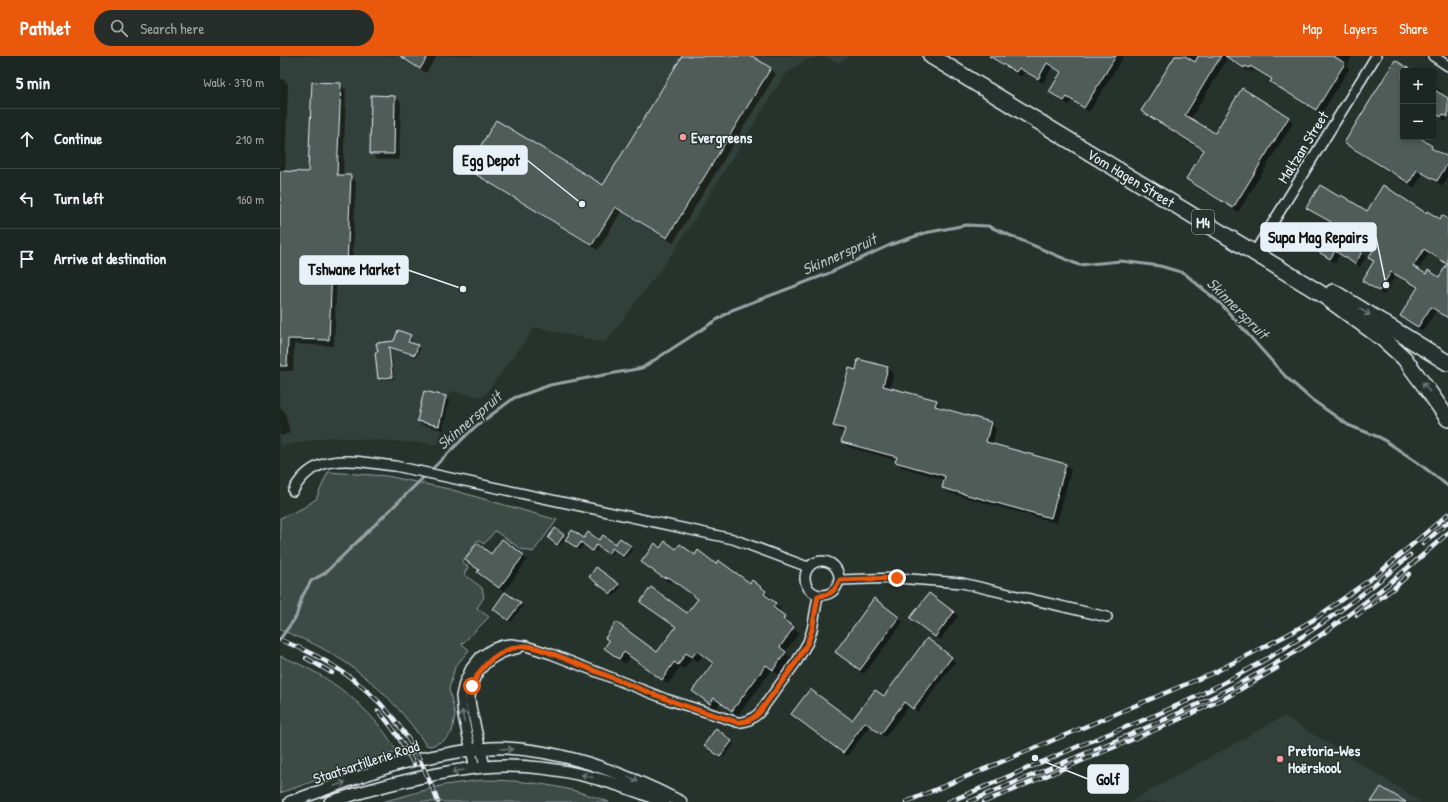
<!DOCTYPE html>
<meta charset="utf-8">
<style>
body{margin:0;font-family:"Patrick Hand",sans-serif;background:#252e2a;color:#f1f3f6}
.controls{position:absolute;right:12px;top:12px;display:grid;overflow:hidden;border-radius:4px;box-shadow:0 2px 6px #0003}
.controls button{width:36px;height:36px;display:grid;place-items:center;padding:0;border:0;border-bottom:1px solid #3a4340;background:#1c2622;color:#f1f3f6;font:20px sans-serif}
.stop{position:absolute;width:12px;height:12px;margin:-9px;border:3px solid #ea580c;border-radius:50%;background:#fff}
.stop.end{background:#ea580c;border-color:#fff;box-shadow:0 1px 4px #0008}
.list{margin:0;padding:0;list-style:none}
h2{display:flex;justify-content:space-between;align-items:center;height:52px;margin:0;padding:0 16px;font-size:17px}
h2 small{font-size:13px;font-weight:400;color:#a0a5a5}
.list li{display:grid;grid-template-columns:26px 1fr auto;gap:12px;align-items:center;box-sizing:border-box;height:60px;padding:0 16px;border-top:1px solid #3a4340}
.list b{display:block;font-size:15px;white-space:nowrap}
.list em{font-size:13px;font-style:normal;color:#a0a5a5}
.icon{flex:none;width:22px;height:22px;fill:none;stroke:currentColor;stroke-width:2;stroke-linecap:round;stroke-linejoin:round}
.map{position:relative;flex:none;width:1168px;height:746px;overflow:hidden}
header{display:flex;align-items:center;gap:24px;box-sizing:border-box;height:56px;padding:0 20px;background:#ea580c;color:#fff}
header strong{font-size:19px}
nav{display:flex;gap:22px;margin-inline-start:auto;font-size:14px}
.search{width:280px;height:36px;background:#252e2a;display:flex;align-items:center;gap:10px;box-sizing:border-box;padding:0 14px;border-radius:22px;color:#a0a5a5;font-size:15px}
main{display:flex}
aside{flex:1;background:#1c2622}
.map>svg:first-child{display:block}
</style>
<header>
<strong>Pathlet</strong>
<div class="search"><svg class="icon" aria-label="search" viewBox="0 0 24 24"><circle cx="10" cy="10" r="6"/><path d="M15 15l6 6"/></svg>Search here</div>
<nav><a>Map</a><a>Layers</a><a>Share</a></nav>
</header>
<main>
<aside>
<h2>5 min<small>Walk · 370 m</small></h2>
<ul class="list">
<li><svg class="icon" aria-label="ahead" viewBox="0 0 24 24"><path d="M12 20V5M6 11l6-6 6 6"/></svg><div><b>Continue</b></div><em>210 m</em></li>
<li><svg class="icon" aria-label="left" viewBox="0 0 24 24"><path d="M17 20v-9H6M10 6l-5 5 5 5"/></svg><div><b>Turn left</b></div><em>160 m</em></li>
<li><svg class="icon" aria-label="arrive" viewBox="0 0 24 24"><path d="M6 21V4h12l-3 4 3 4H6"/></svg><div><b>Arrive at destination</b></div></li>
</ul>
</aside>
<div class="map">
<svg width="1168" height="746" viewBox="0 0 1168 746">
<rect width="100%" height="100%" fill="#26332d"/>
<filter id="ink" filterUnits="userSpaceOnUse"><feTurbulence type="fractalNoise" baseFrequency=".025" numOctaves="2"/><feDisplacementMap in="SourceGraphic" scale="8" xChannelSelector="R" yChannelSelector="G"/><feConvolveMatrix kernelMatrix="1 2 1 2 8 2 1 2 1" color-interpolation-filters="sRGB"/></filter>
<g filter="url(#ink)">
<g fill="#333f3a">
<polygon points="0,0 571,0 559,7 543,0 525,4 504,20 395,194 325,287 255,271 203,341 170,335 158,388 50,381 0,390"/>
<polygon points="1004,660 1142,746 850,746"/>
</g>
<g fill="#3e4b47" stroke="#939ea0">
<path d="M48,416L107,420L169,433L277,464L253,496L241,493L215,475L204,488L198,484L182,506L188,511L184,518L202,532L204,541L197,552L209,561L182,588L189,594L175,611L169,633L175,659L172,676L165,684L151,690L146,689C109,634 63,596 0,574V462L23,452L36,443Z"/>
<path d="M0,600C47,617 93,652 117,696L0,737Z"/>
<path d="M202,724C246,724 288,730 329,746H102L164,729Z"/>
</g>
<g fill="#0007" fill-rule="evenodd">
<polygon points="119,0 157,0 146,17"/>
<polygon points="403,0 470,0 490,12 496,18 393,187 341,156 318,194 194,118 188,112 323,131"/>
<polygon points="708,0 844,0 809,56 792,45 789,49 775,41 770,36 782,17 772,11 763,27 744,16 741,21"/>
<polygon points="896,0 1072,0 1067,10 1069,13 1041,58 996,30 992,26 992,24 975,14 974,16 970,14 969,16 947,3 910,64 935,79 963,34 1008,62 1013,67 958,156 912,128 907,123 924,96 867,60 862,55"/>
<polygon points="1116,5 1131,15 1123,15 1123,81 1137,81 1168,102 1168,121 1163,130 1143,118 1134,132 1070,92 1065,87"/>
<polygon points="0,23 3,23 8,28 5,116 29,117 60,28 66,34 63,120 71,120 76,126 72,216 57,215 54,290 14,288 13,315 0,315"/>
<polygon points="1153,29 1162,36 1160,39 1168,43 1167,66 1153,57"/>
<polygon points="92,40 115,41 121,46 119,104 97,103 91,97"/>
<path d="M1027,152L1147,158L1160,164H1168V262L1156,255L1143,275L1126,265L1121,260L1138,233L1116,219L1104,239L1088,229L1084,224L1095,206L1089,201L1097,189L1089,184L1081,196L1086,201L1080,211L1059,199L1055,207L1043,199L1038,195L1051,174V168L1032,156ZM1149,197L1168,209L1159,222L1146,220L1138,214Z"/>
<polygon points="130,279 132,282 130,288 138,290 140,292 137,301 111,292 114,323 101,324 99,322 97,297 115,286"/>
<polygon points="579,304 608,312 614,318 609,332 656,345 662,351 661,353 711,367 716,373 712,389 785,409 791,414 777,467 669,437 663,432 665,424 622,411 617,406 617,404 568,391 562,385 565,377 560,375 554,370 576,315"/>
<polygon points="165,341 169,345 163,374 142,369 138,365"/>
<polygon points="0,351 5,356 10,377 0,380"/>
<polygon points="275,474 287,483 320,486 350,491 353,493 346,502 335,494 331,499 319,491 315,496 304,488 300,494 286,483 280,490 272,484"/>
<polygon points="380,493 396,495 415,500 436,509 470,529 473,526 491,541 489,544 501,553 499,557 510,566 508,568 519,577 505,596 511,602 499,619 492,614 458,659 440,646 436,653 414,635 434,608 423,600 418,606 412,602 404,613 400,611 388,628 350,601 345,608 326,592 378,598 396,572 367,551 408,559 419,543 396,527 389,526 363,506"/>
<polygon points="211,499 243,500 247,504 224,536 203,520 200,515 186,504"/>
<polygon points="312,523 338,528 341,531 334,540"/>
<polygon points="226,537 243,550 231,566 217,555"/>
<polygon points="594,544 623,566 584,618 556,596"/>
<polygon points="674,556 678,560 660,584 632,562"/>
<polygon points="671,602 675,606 638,656 629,650 605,681 590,669 567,700 512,658 572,666 604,642"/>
<polygon points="451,685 454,688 443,702 427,691"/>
</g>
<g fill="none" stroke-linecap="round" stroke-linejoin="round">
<g stroke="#98a3a5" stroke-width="3">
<polyline points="150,415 195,371 234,342 270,329 362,312 452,254 547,218 610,189 645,177 686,169 708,170 799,209 841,205 880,210 904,217 941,248 1006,321 1031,343 1068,369 1101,382 1137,406 1168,430"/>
<polyline points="0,583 16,561 22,541 31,525 45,517 146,419"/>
</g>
</g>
<g fill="#505c59" stroke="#e8f1f8" fill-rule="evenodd">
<polygon points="120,0 148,0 140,13"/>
<polygon points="402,0 472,0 491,12 387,182 335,151 312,189 187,113 216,64 323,129"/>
<polygon points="709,0 836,0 804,52 787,41 784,45 769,36 781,16 767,7 758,23 739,12 736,16"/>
<polygon points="895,0 905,0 915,6 918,0 941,0 905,59 935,77 962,32 1009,61 953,152 906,123 924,94 861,55"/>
<polygon points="945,0 1053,0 1065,7 1036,54 990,26 992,23 970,10 969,12 965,10 964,12"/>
<polygon points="1115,4 1133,15 1123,15 1123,81 1139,81 1152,90 1151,92 1168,101 1168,107 1157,125 1137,114 1129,127 1064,87"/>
<polygon points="32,26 61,27 57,119 71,119 67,211 52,210 49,284 8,283 7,310 0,310 0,115 28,116"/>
<polygon points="1153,33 1168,42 1168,61 1163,58 1161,61 1153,56"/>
<polygon points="91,39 115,40 114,98 90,98"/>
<path d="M1040,129L1060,141L1061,139L1087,155L1103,129L1146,157L1147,155L1160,163L1162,159L1168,163V262L1151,251L1138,271L1120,260L1138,231L1111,216L1099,235L1082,225L1094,205L1088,202L1097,188L1084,180L1076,192L1082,196L1075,208L1055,195L1050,203L1037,195L1050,174L1047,172L1051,166L1026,152ZM1144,193L1167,208L1159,221L1148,214L1146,218L1133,210Z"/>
<polygon points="1017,167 1028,174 1019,188 1018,187 1017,189 1008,184 1009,182 1008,181"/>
<polygon points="118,274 131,279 128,286 138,289 135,299 109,291 112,321 98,323 95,296 98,296 96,287 114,285"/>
<polygon points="578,303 608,311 603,330 657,344 655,350 711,366 706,386 786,408 771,462 662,432 665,420 615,406 617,401 561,386 565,373 553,370 569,312 576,314"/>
<polygon points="144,335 166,340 159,370 137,365"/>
<polygon points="275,472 284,479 277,489 268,482"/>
<polygon points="292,474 304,482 308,476 319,484 323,479 335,488 340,482 351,490 343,500 332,492 328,498 316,489 312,495 301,486 297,492 285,484"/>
<polygon points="222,483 244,499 219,532 197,516 199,514 185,504 197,487 211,498"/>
<polygon points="385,485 396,493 400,488 415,499 418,494 436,508 438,504 470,527 472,524 486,535 484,538 496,547 493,551 505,560 503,563 514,571 500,591 506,596 493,614 486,609 452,655 434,642 430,648 412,635 433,607 417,595 412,601 406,597 398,609 394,606 382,624 344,596 339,603 324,592 329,585 325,582 336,566 377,596 396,571 360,546 371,531 407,557 418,543 390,522 382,521 361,506 375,487 380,492"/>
<polygon points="316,511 339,528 331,538 309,521"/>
<polygon points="225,536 241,547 228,564 213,553"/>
<polygon points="649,537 674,556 655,581 630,562"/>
<polygon points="594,542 619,561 580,614 555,596"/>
<polygon points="647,582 672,601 633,653 624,646 601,678 585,666 563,697 511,658 530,633 572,664 595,634 604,640"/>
<polygon points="436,672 452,685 440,701 424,689"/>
<polygon points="1101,731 1126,746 1091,746"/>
</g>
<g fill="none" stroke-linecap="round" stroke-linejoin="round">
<defs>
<g id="minor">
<polyline points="1153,0 1168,10"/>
<polyline points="974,197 1096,0"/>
<path d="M13,435C35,393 77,406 115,410L453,483L528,511"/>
<circle cx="542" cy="522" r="17"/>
<polyline points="560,524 617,522 682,527 827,561"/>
<path d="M205,711C202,696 198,682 195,668C193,659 190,650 190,641C192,613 213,597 239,592"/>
<path d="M195,712L183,660L181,640L184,627L191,612L200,601L212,593L223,589L231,588L246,590L271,598L386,643L457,666C466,667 472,663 479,657L517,605L528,586L532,574L538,540"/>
</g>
<g id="tertiary">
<path d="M10,746C47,733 84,718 122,707C138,703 155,700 172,697C190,694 208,691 226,692C288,695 347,718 401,746"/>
<path d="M50,746C89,733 128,723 168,716C180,714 192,712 204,711C266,706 327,722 384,746"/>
</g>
<g id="primary">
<polyline points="651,0 1040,237 1103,283 1124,302 1150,337 1168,363"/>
<polyline points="1053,236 1168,307"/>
</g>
</defs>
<use href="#minor" stroke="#e8f1f8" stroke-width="12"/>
<use href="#tertiary" stroke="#e8f1f8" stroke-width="14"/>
<use href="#primary" stroke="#e8f1f8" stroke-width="18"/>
<use href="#minor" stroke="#26332d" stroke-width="9"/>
<use href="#tertiary" stroke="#26332d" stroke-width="11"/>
<use href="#primary" stroke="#26332d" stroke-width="15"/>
<defs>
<g id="rail">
<polyline points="1143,488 1168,466"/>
<polyline points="1077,559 1114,532 1129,518"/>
<path d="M0,584C48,601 94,633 123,675C136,694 150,725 158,746"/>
<polyline points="26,602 52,617"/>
<path d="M98,655C113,670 124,690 134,708"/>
<polyline points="626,746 935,616 1007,579 1033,564 1099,517 1168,458"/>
<path d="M668,746C712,728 755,709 799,690C825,679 852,669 878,658C969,619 1055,564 1130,499"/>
<path d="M689,746C801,697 922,656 1026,589C1076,556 1123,517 1168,477"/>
<polyline points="704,746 889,668 947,641 997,612"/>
</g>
</defs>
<use href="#rail" stroke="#e8f1f8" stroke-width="4.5"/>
<use href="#rail" stroke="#26332d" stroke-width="3" stroke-dasharray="9" stroke-linecap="butt"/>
</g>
<defs><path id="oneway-shaft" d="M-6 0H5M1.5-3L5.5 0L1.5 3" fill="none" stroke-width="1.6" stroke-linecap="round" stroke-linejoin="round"/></defs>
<g stroke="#6a7674">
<use href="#oneway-shaft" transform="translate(1085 256) rotate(32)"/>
<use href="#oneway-shaft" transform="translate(1146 331) rotate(-127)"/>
<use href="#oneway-shaft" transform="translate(183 660) rotate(-100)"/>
<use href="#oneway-shaft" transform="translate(227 693) rotate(3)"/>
<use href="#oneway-shaft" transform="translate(178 715) rotate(170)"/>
<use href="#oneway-shaft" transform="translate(307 720) rotate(-166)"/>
<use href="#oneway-shaft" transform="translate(353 723) rotate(24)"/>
<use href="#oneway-shaft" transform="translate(60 728) rotate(-20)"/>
</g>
</g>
<g fill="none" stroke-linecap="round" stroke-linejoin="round" filter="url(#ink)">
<path stroke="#ea580c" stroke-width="5" d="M192,630C201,608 220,592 245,590C255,590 278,600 288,604C320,617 352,630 384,642C408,652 432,658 456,666C466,667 472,663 479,657L517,605L528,586L532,574L538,540C551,539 555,535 560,524L617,522"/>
</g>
<g fill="#ff9aa2" stroke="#26332d" stroke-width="1.5">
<circle cx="403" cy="81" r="4"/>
<circle cx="1000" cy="703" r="4"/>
</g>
<g text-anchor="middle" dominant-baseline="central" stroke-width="3" stroke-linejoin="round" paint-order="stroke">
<rect fill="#26332d" stroke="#aeb8bb" stroke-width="1" x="912" y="154" width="22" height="24" rx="3"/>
<g font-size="14" font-weight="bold" fill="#e8f1f8">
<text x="923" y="166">M4</text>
</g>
<g font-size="15" font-weight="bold" fill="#e8f1f8" stroke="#26332d" text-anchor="start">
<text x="411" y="81">Evergreens</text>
<text x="1008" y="694">Pretoria-Wes<tspan x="1008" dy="17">Hoërskool</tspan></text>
</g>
<g font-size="15" fill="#e8f1f8" stroke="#26332d">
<text transform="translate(1023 91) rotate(-58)">Maltzan Street</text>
<text transform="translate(851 122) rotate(31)">Vom Hagen Street</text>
<text transform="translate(86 706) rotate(-18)">Staatsartillerie Road</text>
</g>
<g font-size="16" font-style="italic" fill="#b3bdc0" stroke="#26332d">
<text transform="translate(559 198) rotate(-24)">Skinnerspruit</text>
<text transform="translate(958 252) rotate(45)">Skinnerspruit</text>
<text transform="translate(189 364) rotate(-41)">Skinnerspruit</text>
</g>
</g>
<path fill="none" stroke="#e8f1f8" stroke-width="1.5" d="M302 148L247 104M1106 229L1096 181M183 233L128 214M755 702L808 723"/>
<g fill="#e8f1f8" stroke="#26332d" stroke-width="1.5">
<circle cx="302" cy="148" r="4"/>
<circle cx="1106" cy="229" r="4"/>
<circle cx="183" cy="233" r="4"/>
<circle cx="755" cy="702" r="4"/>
</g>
<g fill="#e8f1f8" stroke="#e8f1f8" stroke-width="1.5">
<rect x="174" y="90" width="73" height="28" rx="4"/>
<rect x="981" y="167" width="115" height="28" rx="4"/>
<rect x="20" y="200" width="108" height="28" rx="4"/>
<rect x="808" y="709" width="40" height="28" rx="4"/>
</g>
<g font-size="16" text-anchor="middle" font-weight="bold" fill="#111">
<text x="211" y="110">Egg Depot</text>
<text x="1038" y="187">Supa Mag Repairs</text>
<text x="74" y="219">Tshwane Market</text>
<text x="828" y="729">Golf</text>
</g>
</svg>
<div class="controls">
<button>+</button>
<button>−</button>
</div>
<div class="stop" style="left:192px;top:630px"></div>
<div class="stop end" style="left:617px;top:522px"></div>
</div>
</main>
